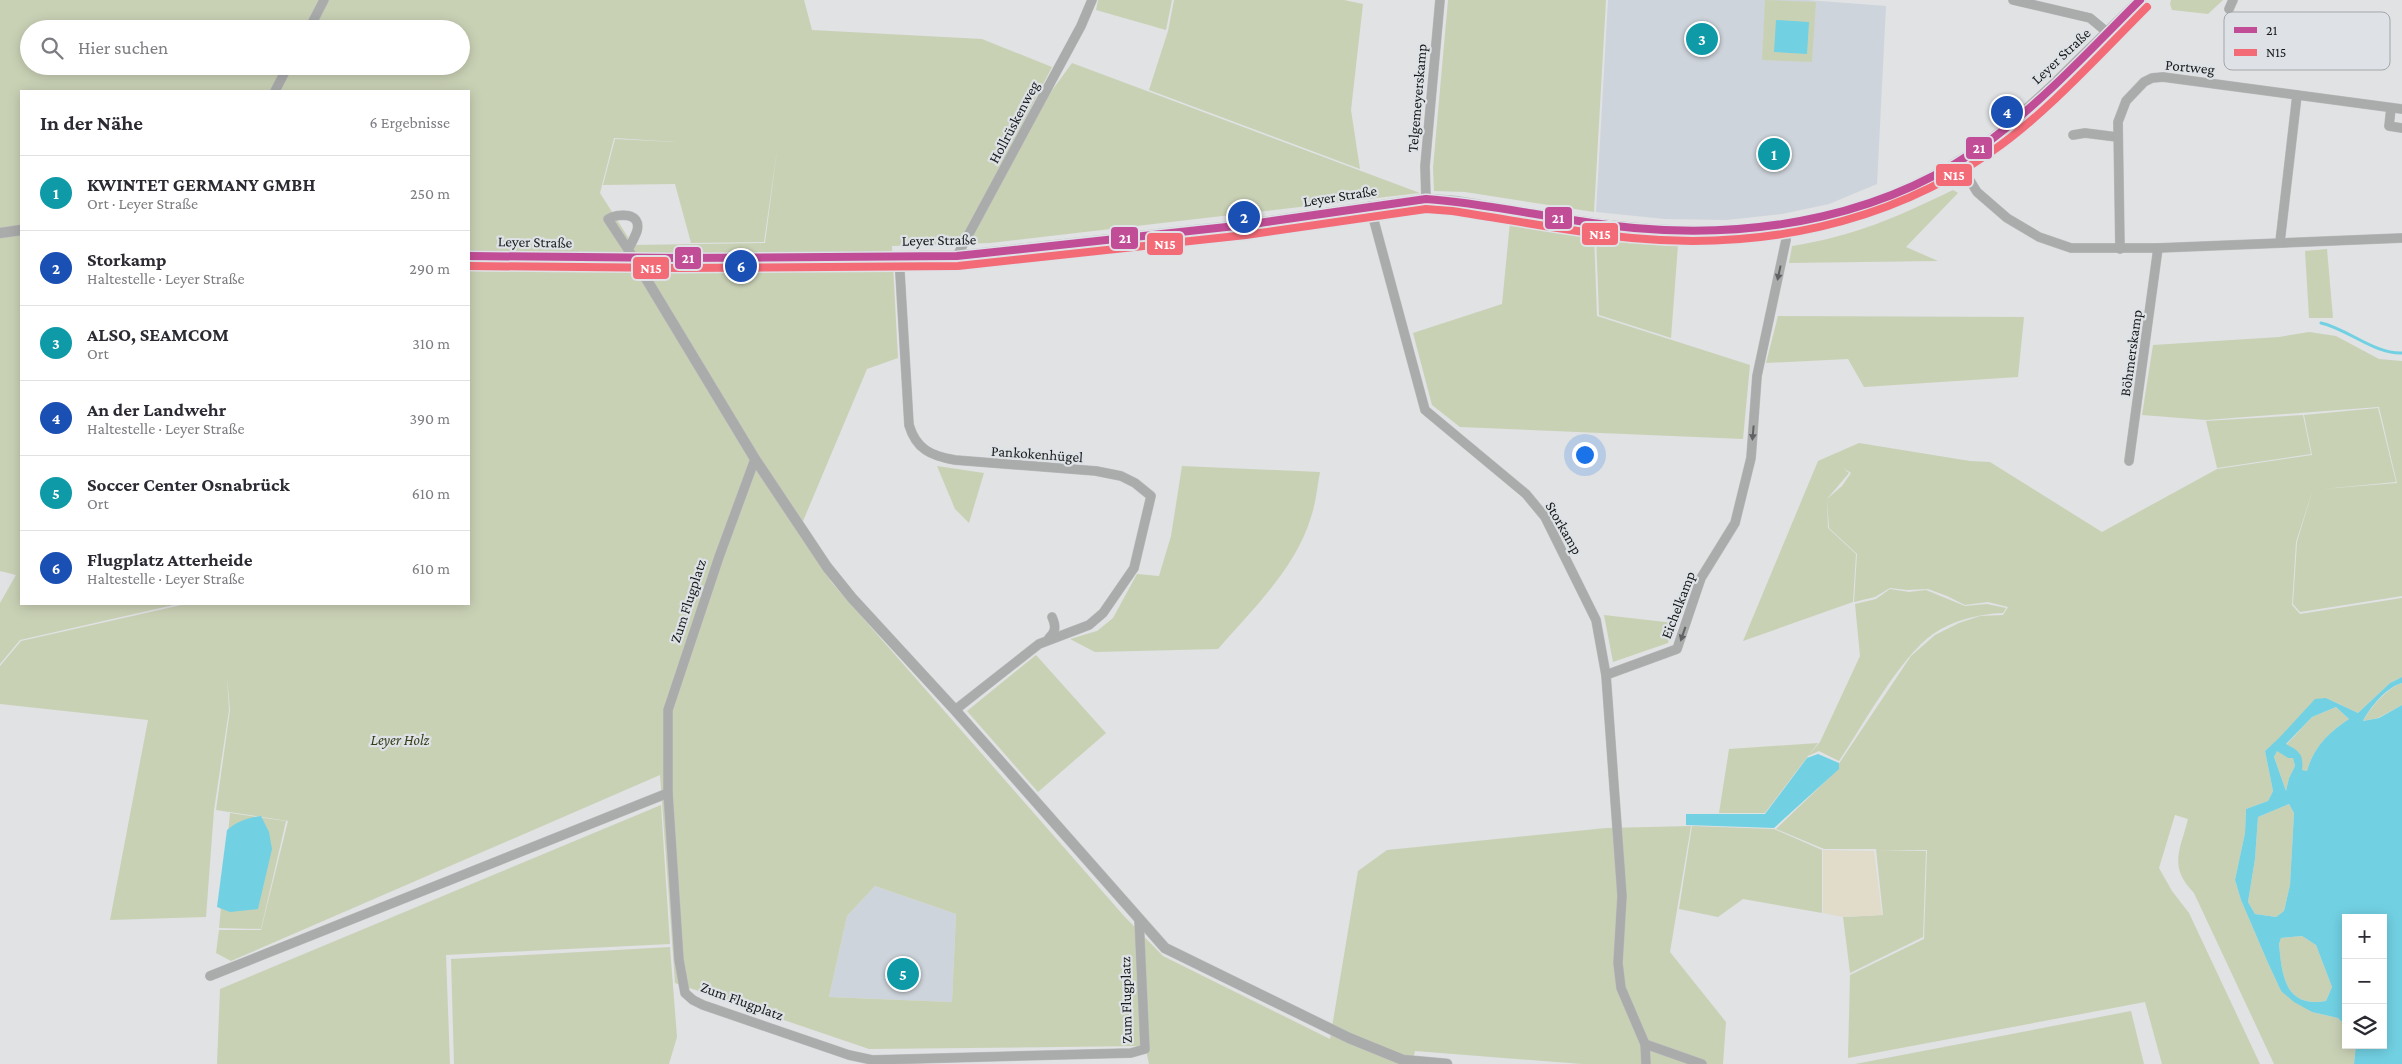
<!DOCTYPE html>
<html lang="de">
<meta charset="utf-8">
<style>
body{margin:0;font-family:"Crimson Pro",serif;background:#f7f7f7;color:#2b2b33}
.controls{position:absolute;right:15px;bottom:15px;display:grid;overflow:hidden;border-radius:0px;box-shadow:0 2px 12px #0003}
.controls button{width:45px;height:45px;display:grid;place-items:center;padding:0;border:0;border-bottom:1px solid #e1e1e2;background:#fff;color:#2b2b33;font:25px sans-serif}
.you{position:absolute;left:1584px;top:454px;width:18px;height:18px;margin:-12px;border:4px solid #fff;border-radius:50%;background:#1a73e8;box-shadow:0 0 0 8px #1a73e833}
.badge{display:grid;place-items:center;width:32px;height:32px;border-radius:50%;background:#b45309;color:#fff;font-size:16px;font-weight:700}
.pin{position:absolute;translate:-50% -50%;border:2px solid #fff;box-shadow:0 1px 5px #0006}
.list{margin:0;padding:0;list-style:none}
h2{display:flex;justify-content:space-between;align-items:center;height:65px;margin:0;padding:0 20px;font-size:21px}
h2 small{font-size:16px;font-weight:400;color:#7c7c81}
.list li{display:grid;grid-template-columns:32px 1fr auto;gap:15px;align-items:center;box-sizing:border-box;height:75px;padding:0 20px;border-top:1px solid #e1e1e2}
.list b{display:block;font-size:19px;white-space:nowrap}
.list p{margin:0;font-size:16px;white-space:nowrap;color:#7c7c81}
.list em{font-size:16px;font-style:normal;color:#7c7c81}
.icon{flex:none;width:28px;height:28px;fill:none;stroke:currentColor;stroke-width:2;stroke-linecap:round;stroke-linejoin:round}
.map{position:relative;flex:none;width:2402px;height:1064px;overflow:hidden}
.search{position:absolute;background:#fff;box-shadow:0 2px 12px #0003;left:20px;top:20px;width:450px;height:55px;display:flex;align-items:center;gap:12px;box-sizing:border-box;padding:0 18px;border-radius:28px;color:#7c7c81;font-size:19px}
.panel{position:absolute;background:#fff;box-shadow:0 2px 12px #0003;left:20px;top:90px;width:450px;height:515px;border-radius:0px}
.map>svg:first-child{display:block}
</style>
<div class="map">
<svg width="2402" height="1064" viewBox="0 0 2402 1064">
<rect width="100%" height="100%" fill="#e0e2e4"/>
<g fill="#ced4db">
<polygon points="1608,0 1807,0 1886,6 1877,184 1829,204 1782,214 1726,220 1665,219 1596,212"/>
<polygon points="875,886 956,914 952,1002 829,997 847,916"/>
</g>
<g fill="#c9d1b5" fill-rule="evenodd">
<path d="M0,0H804L812,30L982,39L1052,67L1010,148L1072,63L1420,193L990,243L892,246L898,358L867,369L798,533L833,584L1124,916L1163,956L1330,1039L1358,871L1387,850L1606,828L1691,826L1670,952L1726,1022L1723,1064H1582L1415,1051L1412,1064H1149L1145,1046L869,1049L675,983L660,775L231,961L216,953L219,930H261L288,821L216,810L230,710L227,677L229,710L214,810L206,917L110,920L148,720L0,704V666L21,641L186,604H469V91H21V604H178L20,640L0,664V603L16,575L0,571ZM29,29H461V66H29ZM614,138L676,142L615,139L603,185L675,184L691,243L764,242L777,150L765,243L633,245L600,193ZM875,886L956,914L952,1002L829,997L847,916Z"/>
<polygon points="1098,0 1172,0 1166,30 1096,10"/>
<polygon points="1174,0 1344,0 1363,4 1351,110 1360,169 1149,90 1168,31"/>
<polygon points="1448,0 1606,0 1594,212 1465,192 1434,191 1433,168"/>
<polygon points="1765,0 1816,2 1812,62 1762,60"/>
<polygon points="2171,0 2223,0 2208,14 2172,10 2170,4"/>
<path d="M1953,190L1958,193L1906,247L1938,261L1789,263L1792,246C1855,236 1897,217 1953,190Z"/>
<polygon points="1510,222 1594,234 1597,316 1750,365 1743,439 1460,427 1432,405 1413,333 1502,304"/>
<polygon points="1596,235 1678,245 1671,338 1599,315"/>
<polygon points="2327,249 2333,318 2309,318 2305,251"/>
<polygon points="1778,316 2024,317 2018,377 1864,387 1848,359 1766,363"/>
<path d="M2309,332L2336,336L2379,359L2402,361V596L2300,612L2293,604L2297,542L2313,489L2296,542L2292,605L2300,614L2402,598V677L2390,683L2358,713L2326,698L2265,751L2273,791L2268,801L2246,809L2245,833L2235,880L2241,900L2268,963L2281,991L2312,1012L2338,1018L2346,1026V1045H2356L2354,1064H2274L2194,893C2168,866 2180,851 2188,819L2175,815L2159,868L2172,891L2189,913L2260,1064H2162L2145,1002L1848,1058L1850,975L1924,939L1927,850H1879L1926,851L1923,937L1850,973L1843,917L1883,915L1876,849H1824L1776,829L1830,777L1911,656L1935,635L1959,623L1980,616L2003,615L2008,607L1988,602L1965,605L1947,596L1928,589L1907,590L1890,588L1875,597L1854,602L1857,554L1829,528L1827,499L1842,486L1851,473L1843,468L1832,471L1843,468L1849,473L1827,499L1828,528L1856,554L1853,602L1743,641L1818,461L1859,443L1970,461L1990,462L2102,532L2217,469L2312,455L2304,415L2378,408L2396,482L2323,489L2397,483L2379,407L2206,420L2142,415L2153,345L2279,337Z"/>
<polygon points="2303,415 2311,454 2217,468 2206,421"/>
<polygon points="937,466 984,473 969,523 955,509"/>
<path d="M1182,466L1320,472C1317,487 1316,503 1311,517C1296,568 1252,610 1218,649L1095,652L1070,639L1097,631L1113,618L1137,574L1159,576L1171,536Z"/>
<path d="M1890,589L1909,592L1926,590L1965,606L1987,604L2006,608L2003,613C1979,614 1953,620 1933,634C1900,657 1863,725 1839,761L1819,751L1808,756L1820,742L1860,656L1855,604L1876,599Z"/>
<polygon points="1604,615 1674,623 1668,643 1613,662"/>
<polygon points="1036,655 1106,733 1038,792 967,711"/>
<path d="M2402,683V705L2378,718L2363,721C2370,708 2387,688 2402,683Z"/>
<path d="M2336,707L2349,719C2329,732 2313,748 2307,771L2302,770L2286,745L2312,717Z"/>
<polygon points="1818,743 1765,813 1719,813 1729,749"/>
<polygon points="2277,750 2288,758 2293,758 2295,766 2289,778 2286,791 2274,757"/>
<polygon points="2289,804 2294,813 2290,885 2284,911 2276,917 2255,914 2248,902 2255,859 2258,817"/>
<polygon points="661,805 670,944 446,955 450,1064 217,1064 220,989"/>
<polygon points="230,813 286,821 261,929 219,928"/>
<polygon points="1692,826 1774,829 1822,850 1822,913 1743,899 1718,917 1679,909"/>
<path d="M2302,936L2316,945L2332,987L2326,1001C2284,1008 2282,974 2279,944L2281,938Z"/>
<polygon points="670,947 677,1037 669,1064 454,1064 451,959"/>
<polygon points="2131,1011 2144,1064 1855,1064"/>
</g>
<polygon fill="#e1dcca" points="1823,850 1874,851 1882,915 1842,917 1823,913"/>
<g fill="#71d1e3" fill-rule="evenodd">
<polygon points="1776,20 1809,22 1807,54 1774,52"/>
<path d="M2402,677V683C2387,687 2370,707 2363,721L2379,718L2402,705V1064H2354L2356,1045H2383V918H2346V1026L2338,1018L2312,1012L2294,1002L2281,991L2268,963L2241,900L2235,880L2245,833L2246,809L2268,801L2273,791L2265,751L2279,738L2315,699L2326,698L2358,713L2390,683ZM2336,707L2349,719C2329,732 2313,748 2307,771L2302,770C2304,754 2299,751 2286,744L2312,717ZM2277,751L2288,758H2293L2295,766L2289,778L2286,791L2274,757ZM2289,804L2294,813L2290,885L2284,911L2276,917L2255,914L2248,902L2255,859L2258,817ZM2302,936L2316,945L2332,987L2326,1001C2284,1008 2282,974 2279,944L2281,938Z"/>
<polygon points="1818,754 1839,763 1839,769 1774,828 1686,825 1686,814 1765,814 1807,758"/>
<path d="M261,816L269,832L272,849L258,909L230,912L217,907L227,830C238,821 247,818 261,816Z"/>
</g>
<g fill="none" stroke-linecap="round" stroke-linejoin="round">
<path stroke="#71d1e3" stroke-width="3" d="M2321,323C2348,329 2374,354 2402,353"/>
<defs>
<g id="minor">
<polyline points="2013,0 2090,18 2108,33"/>
<polyline points="2229,9 2233,0"/>
<polyline points="309,29 324,0"/>
<polyline points="275,91 288,66"/>
<polyline points="2391,108 2389,126 2402,128"/>
<polyline points="2073,135 2085,133 2117,137"/>
<polyline points="1958,161 1977,192 2007,218 2039,237 2071,248 2158,248 2402,238"/>
<polyline points="1426,199 1425,166 1440,0"/>
<polyline points="1370,206 1425,410 1526,494 1545,517 1596,620 1606,675 1622,896 1618,963 1621,988 1645,1044 1646,1064"/>
<polyline points="2280,242 2297,95"/>
<polyline points="2120,249 2118,122 2126,101 2144,82 2152,78 2163,77 2402,109"/>
<path d="M628,250C631,244 635,237 637,231C642,212 618,213 608,219L633,257"/>
<path d="M899,256L909,425C916,449 931,456 955,460L1096,471L1121,476L1135,483L1151,496L1134,568L1103,613L1089,625L1039,644L955,710"/>
<polyline points="957,256 1081,26 1092,0"/>
<polyline points="755,459 719,557 668,710 668,793 679,960 685,993 693,1000 703,1005 849,1055 872,1060 1131,1053 1145,1049 1139,919"/>
<polyline points="2129,461 2158,248"/>
<path d="M1049,638C1056,632 1056,626 1052,617"/>
<polyline points="1606,675 1677,649 1701,578 1735,523 1751,458 1757,376 1786,240 1785,225"/>
<polyline points="210,976 668,793"/>
<polyline points="1645,1044 1702,1064"/>
</g>
<g id="tertiary">
<polyline points="0,233 21,230"/>
<path d="M469,256L678,258L957,256L1245,225L1426,199L1453,201C1521,211 1590,226 1659,230C1775,237 1889,213 1985,144C2009,127 2030,106 2052,86C2081,57 2111,29 2140,0"/>
<polyline points="633,257 755,459 827,567 852,598 955,710 1165,948 1349,1038 1403,1060 1447,1064"/>
</g>
</defs>
<use href="#minor" stroke="#bdbebf" stroke-width="10"/>
<use href="#tertiary" stroke="#bdbebf" stroke-width="11"/>
<use href="#minor" stroke="#aaabab" stroke-width="9"/>
<use href="#tertiary" stroke="#aaabab" stroke-width="10"/>
<defs>
<path id="bus-1" d="M469,256L678,258L957,256L1245,225L1426,199C1496,204 1564,222 1634,228C1760,239 1890,216 1992,139C2046,98 2093,47 2140,0"/>
<path id="bus-2" d="M469,266L678,268L958,266L1246,235L1426,209L1452,211C1512,220 1572,232 1632,238C1759,250 1885,225 1991,152C2045,115 2100,54 2147,7"/>
</defs>
<use href="#bus-1" stroke="#dee2e6" stroke-width="11"/>
<use href="#bus-2" stroke="#dee2e6" stroke-width="11"/>
<use href="#bus-1" stroke="#c24d97" stroke-width="8"/>
<use href="#bus-2" stroke="#f46b78" stroke-width="8"/>
</g>
<defs><path id="oneway-solid" d="M-6-.8H1V-3.2L6.5 0L1 3.2V.8H-6Z" transform="scale(1.25)"/></defs>
<g fill="#616263">
<use href="#oneway-solid" transform="translate(1779 273) rotate(102)"/>
<use href="#oneway-solid" transform="translate(1753 433) rotate(95)"/>
<use href="#oneway-solid" transform="translate(1683 634) rotate(109)"/>
</g>
<g text-anchor="middle" dominant-baseline="central" stroke-width="4.5" stroke-linejoin="round" paint-order="stroke">
<g font-size="15" fill="#181a1b" stroke="#dee2e6">
<text transform="translate(2061 56) rotate(-43)">Leyer Straße</text>
<text transform="translate(2190 67) rotate(6)">Portweg</text>
<text transform="translate(1417 98) rotate(-85)">Telgemeyerskamp</text>
<text transform="translate(1014 122) rotate(-62)">Hollrüskenweg</text>
<text transform="translate(1340 196) rotate(-9)">Leyer Straße</text>
<text transform="translate(939 240) rotate(-1)">Leyer Straße</text>
<text transform="translate(535 242) rotate(1)">Leyer Straße</text>
<text transform="translate(2131 353) rotate(-82)">Böhmerskamp</text>
<text transform="translate(1037 454) rotate(4)">Pankokenhügel</text>
<text transform="translate(1564 528) rotate(60)">Storkamp</text>
<text transform="translate(688 601) rotate(-72)">Zum Flugplatz</text>
<text transform="translate(1678 605) rotate(-69)">Eichelkamp</text>
<text transform="translate(1126 1000) rotate(-91)">Zum Flugplatz</text>
<text transform="translate(742 1001) rotate(20)">Zum Flugplatz</text>
</g>
<g font-size="15" font-style="italic" fill="#353c16" stroke="#dee2e6">
<text x="400" y="740">Leyer Holz</text>
</g>
</g>
<rect x="2224" y="12" width="166" height="58" rx="8" fill="#dee2e6" stroke="#a3a6a9" stroke-width="1"/>
<rect x="2234" y="27" width="23" height="6" fill="#c24d97"/>
<rect x="2234" y="49" width="23" height="7" fill="#f46b78"/>
<g font-size="14" fill="#181a1b">
<text x="2266" y="35">21</text>
<text x="2266" y="57">N15</text>
</g>
<g stroke="#dee2e6" stroke-width="2">
<rect x="1965" y="136" width="28" height="24" rx="5" fill="#c24d97"/>
<rect x="1935" y="163" width="38" height="24" rx="5" fill="#f46b78"/>
<rect x="1544" y="206" width="29" height="24" rx="5" fill="#c24d97"/>
<rect x="1581" y="222" width="38" height="24" rx="5" fill="#f46b78"/>
<rect x="1110" y="226" width="29" height="24" rx="5" fill="#c24d97"/>
<rect x="1146" y="232" width="38" height="24" rx="5" fill="#f46b78"/>
<rect x="674" y="246" width="28" height="24" rx="5" fill="#c24d97"/>
<rect x="632" y="256" width="38" height="24" rx="5" fill="#f46b78"/>
</g>
<g font-size="14" text-anchor="middle" font-weight="bold" fill="#fff">
<text x="1979" y="153">21</text>
<text x="1954" y="180">N15</text>
<text x="1558" y="223">21</text>
<text x="1600" y="239">N15</text>
<text x="1125" y="243">21</text>
<text x="1165" y="249">N15</text>
<text x="688" y="263">21</text>
<text x="651" y="273">N15</text>
</g>
</svg>
<div class="controls">
<button>+</button>
<button>−</button>
<button><svg class="icon" aria-label="layers" viewBox="0 0 24 24"><path d="M12 4l9 5-9 5-9-5zM3 14l9 5 9-5"/></svg></button>
</div>
<div class="you"></div>
<div class="pin badge" style="left:1774px;top:154px;background:#0f9aa8">1</div>
<div class="pin badge" style="left:1244px;top:217px;background:#1a4fb4">2</div>
<div class="pin badge" style="left:1702px;top:39px;background:#0f9aa8">3</div>
<div class="pin badge" style="left:2007px;top:112px;background:#1a4fb4">4</div>
<div class="pin badge" style="left:903px;top:974px;background:#0f9aa8">5</div>
<div class="pin badge" style="left:741px;top:266px;background:#1a4fb4">6</div>
<div class="search"><svg class="icon" aria-label="search" viewBox="0 0 24 24"><circle cx="10" cy="10" r="6"/><path d="M15 15l6 6"/></svg>Hier suchen</div>
<section class="panel">
<h2>In der Nähe<small>6 Ergebnisse</small></h2>
<ul class="list">
<li><span class="badge" style="background:#0f9aa8">1</span><div><b>KWINTET GERMANY GMBH</b><p>Ort · Leyer Straße</p></div><em>250 m</em></li>
<li><span class="badge" style="background:#1a4fb4">2</span><div><b>Storkamp</b><p>Haltestelle · Leyer Straße</p></div><em>290 m</em></li>
<li><span class="badge" style="background:#0f9aa8">3</span><div><b>ALSO, SEAMCOM</b><p>Ort</p></div><em>310 m</em></li>
<li><span class="badge" style="background:#1a4fb4">4</span><div><b>An der Landwehr</b><p>Haltestelle · Leyer Straße</p></div><em>390 m</em></li>
<li><span class="badge" style="background:#0f9aa8">5</span><div><b>Soccer Center Osnabrück</b><p>Ort</p></div><em>610 m</em></li>
<li><span class="badge" style="background:#1a4fb4">6</span><div><b>Flugplatz Atterheide</b><p>Haltestelle · Leyer Straße</p></div><em>610 m</em></li>
</ul>
</section>
</div>
